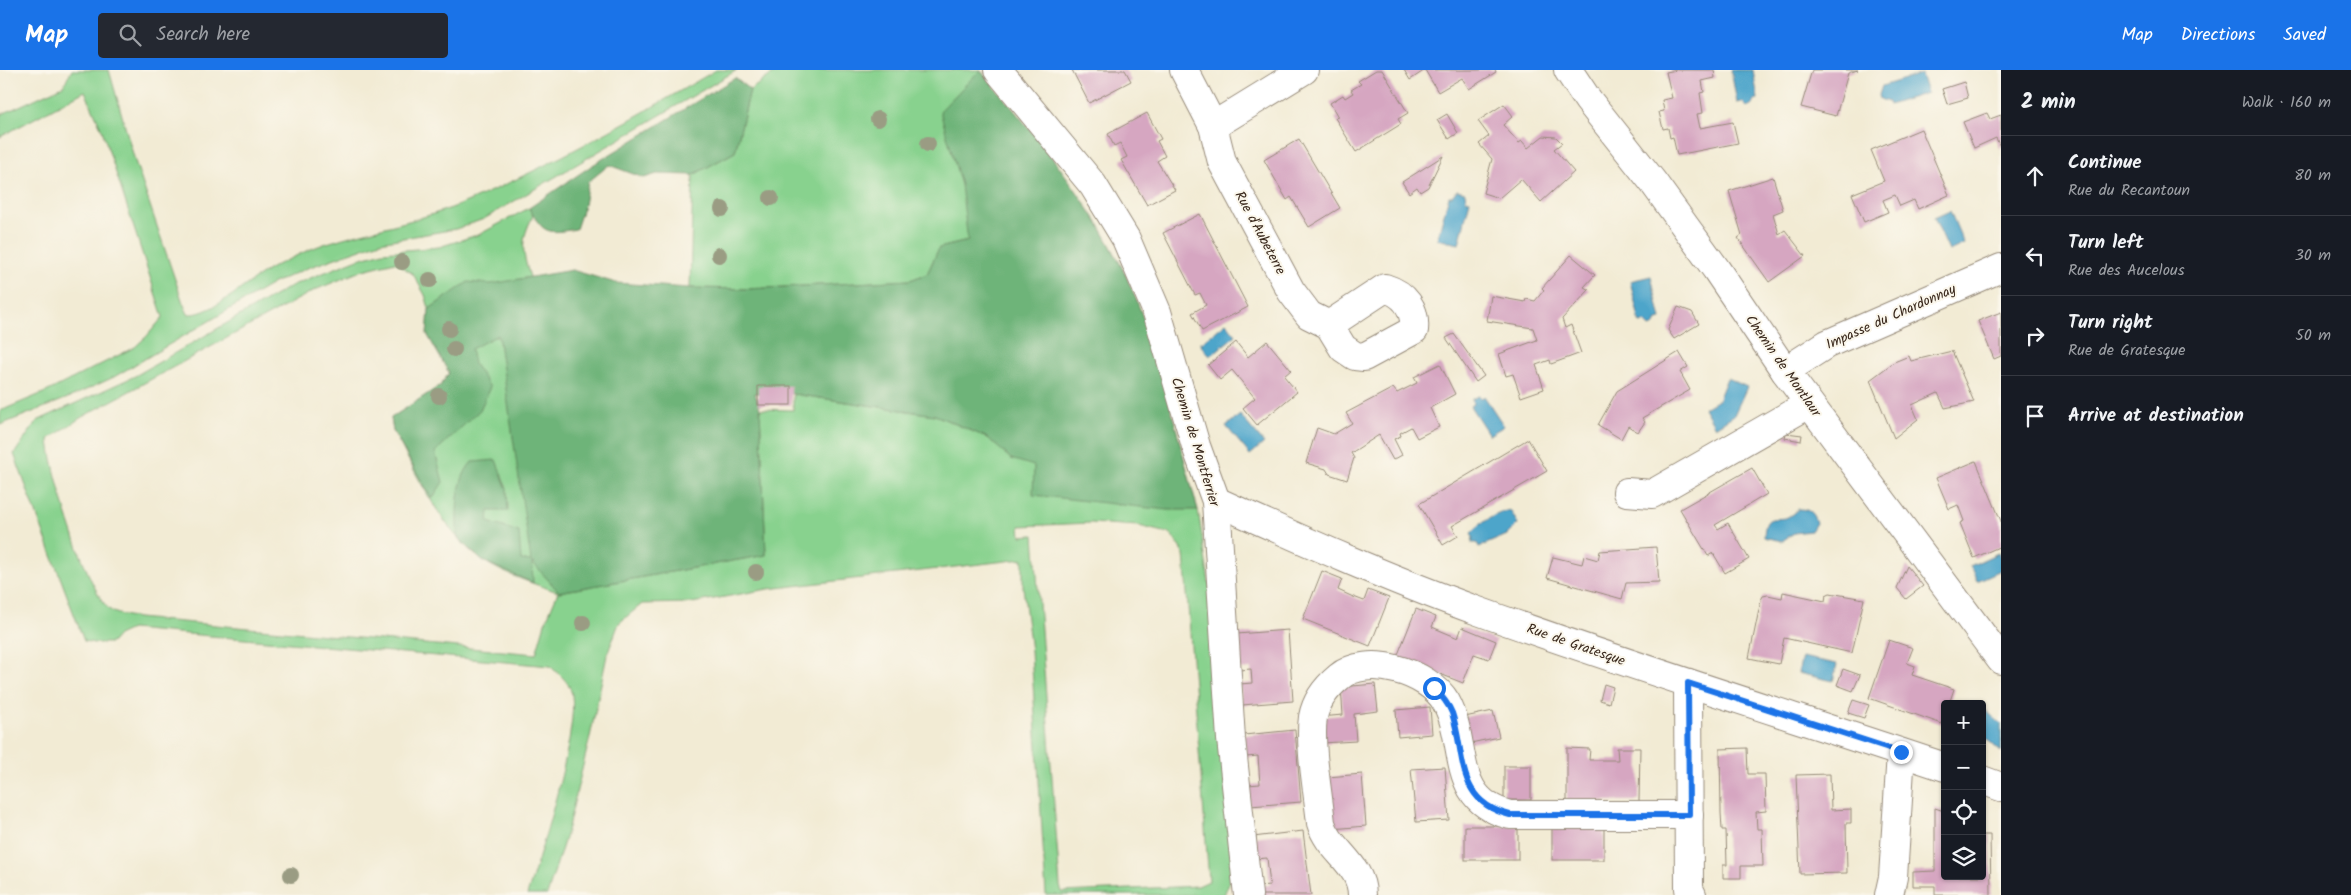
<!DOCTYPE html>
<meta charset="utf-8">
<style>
body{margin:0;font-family:Kalam,sans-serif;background:#242831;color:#f1f3f6}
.controls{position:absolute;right:15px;bottom:15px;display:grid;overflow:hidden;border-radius:5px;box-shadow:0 1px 4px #0004}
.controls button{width:45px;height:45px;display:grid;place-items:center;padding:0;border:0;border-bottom:1px solid #363941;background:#171b24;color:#f1f3f6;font:25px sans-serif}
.stop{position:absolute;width:15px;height:15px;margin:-11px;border:4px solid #1a73e8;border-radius:50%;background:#fff}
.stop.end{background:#1a73e8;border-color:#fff;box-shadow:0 1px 5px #0008}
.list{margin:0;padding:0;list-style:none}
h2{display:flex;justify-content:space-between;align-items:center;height:65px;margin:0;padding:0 20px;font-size:21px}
h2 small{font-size:16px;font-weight:400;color:#9ea1a6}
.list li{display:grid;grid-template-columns:32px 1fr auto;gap:15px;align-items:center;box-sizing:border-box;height:80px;padding:0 20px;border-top:1px solid #363941}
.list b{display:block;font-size:19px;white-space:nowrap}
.list p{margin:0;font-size:16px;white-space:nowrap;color:#9ea1a6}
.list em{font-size:16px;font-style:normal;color:#9ea1a6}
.icon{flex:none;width:28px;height:28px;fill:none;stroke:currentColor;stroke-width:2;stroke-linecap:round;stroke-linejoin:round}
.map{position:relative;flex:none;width:2001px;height:825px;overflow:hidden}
header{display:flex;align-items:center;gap:30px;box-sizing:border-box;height:70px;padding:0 25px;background:#1a73e8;color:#fff}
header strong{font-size:24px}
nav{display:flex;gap:28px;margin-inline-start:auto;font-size:18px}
.search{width:350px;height:45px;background:#242831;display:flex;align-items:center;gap:12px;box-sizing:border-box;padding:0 18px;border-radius:5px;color:#9ea1a6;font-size:19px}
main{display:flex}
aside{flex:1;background:#171b24}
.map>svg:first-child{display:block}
</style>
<header>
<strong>Map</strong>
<div class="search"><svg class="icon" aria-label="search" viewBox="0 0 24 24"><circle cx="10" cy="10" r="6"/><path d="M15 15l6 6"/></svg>Search here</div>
<nav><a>Map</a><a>Directions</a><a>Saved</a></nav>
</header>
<main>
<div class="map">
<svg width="2001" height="825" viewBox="0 0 2001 825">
<rect width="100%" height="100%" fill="#fbf7ec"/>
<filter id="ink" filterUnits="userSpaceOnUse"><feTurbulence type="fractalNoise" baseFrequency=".02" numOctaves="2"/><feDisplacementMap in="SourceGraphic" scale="10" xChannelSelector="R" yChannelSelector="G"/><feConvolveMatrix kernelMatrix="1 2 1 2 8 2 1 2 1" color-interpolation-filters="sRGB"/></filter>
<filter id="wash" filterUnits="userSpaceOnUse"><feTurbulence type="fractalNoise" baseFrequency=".0096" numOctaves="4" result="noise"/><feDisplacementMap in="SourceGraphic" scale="20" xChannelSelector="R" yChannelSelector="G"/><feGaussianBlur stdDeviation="1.12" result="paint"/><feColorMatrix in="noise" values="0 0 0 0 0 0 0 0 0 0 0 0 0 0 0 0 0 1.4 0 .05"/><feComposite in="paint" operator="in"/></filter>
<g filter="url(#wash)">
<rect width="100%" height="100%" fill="#f2ebd4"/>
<g fill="#88d28e" stroke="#627e56" fill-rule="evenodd">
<path d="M72,0H109L135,91L183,233L188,244C214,246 254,205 279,194C294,187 309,179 324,174C372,158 423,151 469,131C554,94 636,47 716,0H737L484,149L456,159L380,172L305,199L274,213L114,307L73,326L0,355V341L48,321L135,277L147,266L163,247L102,60L85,21L0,67V45L63,16Z"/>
<path d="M778,0H980L1097,151L1126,205L1154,280L1198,440L1210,519L1233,803L1224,825H1046L1031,581L1023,517V489L768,519L692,533L642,534L619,553L607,585L590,667L566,765L547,825H527C538,791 586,643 569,616C565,608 556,602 550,596L131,559L118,565L111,573H94L84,571L14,384L37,351L135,306L293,215L358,189L383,182L439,177L480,164L529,138L533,146C520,171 522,181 530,207L491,215L502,290L559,522L766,485L760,339L793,340V324L935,345L988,368L1011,389L968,171L939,178L927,204L910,210L748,219L690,218L693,105L735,82L750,20ZM395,192L413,204L425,225L449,303L441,315L391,348L393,361C416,402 442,462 481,489C502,504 535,514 558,522L545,553L536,584L138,548C130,546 115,545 109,539C86,518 51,401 49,369L82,347L315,220L363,200ZM1091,453L1139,456L1171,464L1184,484L1209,811L1198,816L1062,822L1060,816L1034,465L1021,466L1020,456Z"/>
</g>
<g fill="#6eb479" stroke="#546f4c">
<path d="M980,0C1034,63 1090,129 1125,204C1159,275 1176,364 1198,440H1167L1033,425L1034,396L1011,389L988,368L935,345L793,324L755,323L760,339L766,485L559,522L532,492L533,513L481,490L457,466C457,442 455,411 472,392L496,390L507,419L508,441H489L488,452L519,462L521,490L531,491L498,265L471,279L474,294L490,317L480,340L435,382L443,412L432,429L393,361L391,348L441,315L449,303L427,264L429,239L468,212L491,214L572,200L616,213L689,218L748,219L910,210L927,204L939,178L968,171L961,115L940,41Z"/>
<path d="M735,8L750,20L735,82L693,105L657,104L644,108L609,95L588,112L584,135L576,159C547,164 544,164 529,138L591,96Z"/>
</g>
<g fill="#4da5ca" stroke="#446874">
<polygon points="1731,0 1753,0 1758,29 1754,30 1752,36 1747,37 1742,32 1737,33"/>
<polygon points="1921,4 1927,23 1889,35 1888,32 1880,29 1879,25 1882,16"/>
<polygon points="1457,120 1465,122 1466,130 1470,131 1459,174 1437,169 1449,126 1452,126"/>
<polygon points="1950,141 1964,174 1949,181 1934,148"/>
<polygon points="1651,206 1661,249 1657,250 1655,255 1650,257 1645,252 1640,253 1630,211"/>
<polygon points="1226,253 1236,265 1210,286 1200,274"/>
<polygon points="1727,308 1747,317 1734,345 1715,357 1704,338 1718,330"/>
<polygon points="1478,326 1482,328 1484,326 1504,356 1489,365 1470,336 1473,334 1472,329"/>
<polygon points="1240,345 1264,373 1250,385 1226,356"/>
<path d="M1798,439C1809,439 1813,442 1816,453L1811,461L1794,463L1782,471L1764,467C1765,441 1775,452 1788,447C1791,445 1795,442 1798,439Z"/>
<path d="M1510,440L1518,454L1507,465L1479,477L1477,473H1472L1473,467L1471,463C1482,452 1494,444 1510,440Z"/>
<polygon points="1998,483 2001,488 2001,500 1977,511 1970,496"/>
<polygon points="1802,587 1837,594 1833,611 1798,603"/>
<polygon points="1983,638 2001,654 2001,682 1982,665"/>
</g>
<g id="blocks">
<g fill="#d6a6c1">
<polygon points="1072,0 1125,0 1131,11 1089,33"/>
<polygon points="1376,0 1382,0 1408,43 1398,49 1401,54 1356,82 1335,48 1338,47 1330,33 1343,25 1345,28 1353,23 1351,20 1361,14 1358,11"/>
<polygon points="1404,0 1495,0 1496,2 1469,19 1462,8 1438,22 1425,0 1410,10"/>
<polygon points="1677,0 1714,0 1715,8 1702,11 1704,22 1700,23 1703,43 1697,44 1700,58 1733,52 1738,73 1677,85 1673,67 1670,68 1668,58 1663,59 1659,42 1664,41 1662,30 1672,28 1666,2"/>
<polygon points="1812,0 1858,0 1848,3 1836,46 1801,37"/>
<polygon points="1964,12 1968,28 1947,34 1942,19"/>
<polygon points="1504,34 1513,46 1503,55 1519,73 1522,71 1528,78 1543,66 1556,67 1562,73 1554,79 1574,102 1541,132 1521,109 1499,128 1483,123 1492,89 1479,74 1489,66 1478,51"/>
<polygon points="1147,43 1161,69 1157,71 1165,86 1157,91 1175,120 1147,135 1121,90 1127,87 1120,73 1114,76 1108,64"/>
<polygon points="1987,43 1990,49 2001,45 2001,79 1996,68 1974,78 1963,52"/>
<polygon points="1447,44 1458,63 1449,69 1437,50"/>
<polygon points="1921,59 1949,125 1918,139 1914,130 1900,136 1895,125 1883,130 1888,142 1864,152 1852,124 1884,111 1871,80"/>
<polygon points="1299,69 1340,138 1309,157 1291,127 1287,130 1264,90"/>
<polygon points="1443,86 1428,117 1420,122 1417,117 1409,123 1402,112"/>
<polygon points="1773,107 1783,140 1773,144 1779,164 1785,160 1805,186 1769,212 1738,168 1742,165 1729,121"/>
<polygon points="1200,144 1248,237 1202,261 1192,243 1206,235 1200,223 1195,225 1163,163"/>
<polygon points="1571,185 1595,205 1584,217 1589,220 1562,249 1565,258 1571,255 1581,283 1551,294 1550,290 1536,295 1544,319 1521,327 1513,304 1506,306 1499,284 1537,270 1533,258 1487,251 1491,226 1525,232 1526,229 1535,231 1544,220 1542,218"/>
<polygon points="1678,237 1692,242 1699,254 1674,269 1668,260"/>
<polygon points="2001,242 2001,286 1994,289 1978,251"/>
<polygon points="1454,264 1484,306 1476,312 1446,268"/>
<polygon points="1267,271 1291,300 1284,306 1297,322 1257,355 1243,338 1255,328 1232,300 1220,310 1208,295 1236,272 1248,287"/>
<polygon points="1952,281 1974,332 1945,338 1938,323 1912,335 1918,349 1894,368 1870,310 1894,292 1909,286 1911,291"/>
<polygon points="1679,282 1688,297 1680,302 1690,320 1642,348 1645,352 1638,362 1628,356 1621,369 1598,355 1617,321"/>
<polygon points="1440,294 1455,324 1430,338 1439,357 1417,368 1411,357 1400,363 1401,366 1394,369 1402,385 1393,390 1379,365 1351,383 1354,388 1347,410 1329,404 1326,399 1306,393 1317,358 1334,364 1352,353 1346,343 1393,318 1397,323 1417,313 1414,307"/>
<rect x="758" y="316" width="33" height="19"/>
<polygon points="1786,363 1802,365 1801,371 1785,368"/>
<polygon points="1528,369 1547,401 1452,456 1458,466 1443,475 1419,434"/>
<polygon points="1976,391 2001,451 2001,476 1974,488 1960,453 1964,451 1958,435 1949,439 1936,408"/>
<polygon points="1752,398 1767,424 1715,455 1718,459 1728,453 1749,489 1725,503 1713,483 1708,486 1680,439"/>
<polygon points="1656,477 1659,512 1626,513 1622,529 1547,508 1553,487 1582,494 1584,486 1598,490 1600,481"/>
<polygon points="1907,496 1923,516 1906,529 1897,518"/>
<polygon points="1322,501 1342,509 1338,520 1351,526 1364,531 1368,520 1389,528 1370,576 1303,549"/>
<polygon points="1783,522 1825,531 1826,525 1830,523 1864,529 1852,583 1784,568 1779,594 1749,588 1761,530 1763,526 1768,525 1782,528"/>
<polygon points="1416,539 1436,547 1432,557 1458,568 1462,557 1496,571 1489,589 1474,584 1463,613 1397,587"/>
<polygon points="1288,560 1293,631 1242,635 1240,614 1252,613 1251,599 1239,600 1237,564"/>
<polygon points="1889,570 1913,578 1907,593 1915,596 1912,605 1954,619 1949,634 1945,634 1942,654 1869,628"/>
<polygon points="1843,599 1860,605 1853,621 1837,615"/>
<polygon points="1375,614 1378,641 1354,644 1356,671 1322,673 1320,647 1343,645 1341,617"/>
<polygon points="1604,614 1613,617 1609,633 1600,630"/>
<polygon points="1853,630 1869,635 1864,648 1848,643"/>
<polygon points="1430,637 1432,664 1398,667 1396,640"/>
<polygon points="1493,641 1499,667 1466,674 1460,648"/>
<polygon points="1295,660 1301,732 1250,736 1248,715 1260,714 1258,686 1246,687 1244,665"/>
<polygon points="1567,678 1590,679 1589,690 1618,690 1617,678 1640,678 1639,731 1567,731"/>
<polygon points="1747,678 1748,704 1765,704 1766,741 1756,742 1757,759 1762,759 1763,796 1741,796 1741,808 1723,808 1723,795 1727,795 1726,760 1722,760 1721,743 1720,679"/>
<rect x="1504" y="696" width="27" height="34"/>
<polygon points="1445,697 1449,750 1416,752 1411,699"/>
<polygon points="1362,704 1366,756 1332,759 1328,707"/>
<polygon points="1830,704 1831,740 1851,739 1851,753 1846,753 1847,803 1800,804 1796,705"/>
<polygon points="1935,738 1944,741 1945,745 1945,806 1982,806 1982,765 1990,765 1991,825 1935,825 1935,816 1913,816 1913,802 1935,801"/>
<rect x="1465" y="756" width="53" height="34"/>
<rect x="1552" y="756" width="52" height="34"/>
<polygon points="1303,761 1311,825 1259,825 1258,816 1270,815 1267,788 1255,789 1253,767"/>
</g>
</g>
</g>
<g filter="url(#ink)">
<use href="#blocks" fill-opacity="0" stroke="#968a79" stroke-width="1"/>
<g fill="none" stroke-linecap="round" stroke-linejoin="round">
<defs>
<g id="minor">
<polyline points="998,0 1093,115 1126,169 1157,242 1196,376 1216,431 1231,669 1248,825"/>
<path d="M1184,0L1213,56L1222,92L1291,221L1309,245L1329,255L1343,278L1355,286L1364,287L1414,260C1416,239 1405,224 1385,218L1329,255"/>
<polyline points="1568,0 1588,30 1653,112 1716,199 1785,301 2001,590"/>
<polyline points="1213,56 1304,0"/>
<polyline points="1785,301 1827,274 2001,198"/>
<polyline points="1627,422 1652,424 1809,334"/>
<path d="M1216,431C1302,470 1389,509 1478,541C1633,597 1789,645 1945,697"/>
<polyline points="1688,613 1689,819 1692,825"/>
<polyline points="1982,710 2001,717"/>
<path d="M1362,825C1362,794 1329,781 1321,753C1318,723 1309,675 1313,647C1316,631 1327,617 1339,607C1366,583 1429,602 1446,632C1469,674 1449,730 1510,745H1689"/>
<polyline points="1889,825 1893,807 1901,683"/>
</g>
</defs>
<use href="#minor" stroke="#968a79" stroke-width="30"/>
<use href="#minor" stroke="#fff" stroke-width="28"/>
</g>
<g fill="#9a9c83">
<circle cx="878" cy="49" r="8"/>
<circle cx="928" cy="74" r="8"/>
<circle cx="771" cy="128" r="8"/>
<circle cx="722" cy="139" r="8"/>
<circle cx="719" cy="185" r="8"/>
<circle cx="402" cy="192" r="8"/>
<circle cx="430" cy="210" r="8"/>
<circle cx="449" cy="259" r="8"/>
<circle cx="454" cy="279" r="8"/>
<circle cx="439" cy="326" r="8"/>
<circle cx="756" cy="502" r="8"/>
<circle cx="583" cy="553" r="8"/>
<circle cx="291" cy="805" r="8"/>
</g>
</g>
<g fill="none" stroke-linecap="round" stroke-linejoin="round" filter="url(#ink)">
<path stroke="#1a73e8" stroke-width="6" d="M1434,618C1441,625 1448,633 1452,643C1466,685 1455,732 1510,745H1689L1688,613L1901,682"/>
</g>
<g text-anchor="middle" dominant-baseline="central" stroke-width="4" stroke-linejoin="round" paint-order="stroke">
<g font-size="14" fill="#3b2a1e" stroke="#fbf7ec">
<text transform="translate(1260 163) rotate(62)">Rue d'Aubeterre</text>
<text transform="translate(1891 247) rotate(-24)">Impasse du Chardonnay</text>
<text transform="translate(1783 296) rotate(55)">Chemin de Montlaur</text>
<text transform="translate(1195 372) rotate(73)">Chemin de Montferrier</text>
<text transform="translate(1576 575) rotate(19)">Rue de Gratesque</text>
</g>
</g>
</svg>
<div class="controls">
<button>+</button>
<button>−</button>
<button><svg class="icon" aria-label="locate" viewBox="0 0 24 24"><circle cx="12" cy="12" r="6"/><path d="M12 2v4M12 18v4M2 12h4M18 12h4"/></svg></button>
<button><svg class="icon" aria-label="layers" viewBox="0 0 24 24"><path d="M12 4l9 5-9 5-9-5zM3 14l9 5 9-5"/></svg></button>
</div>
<div class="stop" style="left:1434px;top:618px"></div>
<div class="stop end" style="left:1901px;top:682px"></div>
</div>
<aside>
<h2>2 min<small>Walk · 160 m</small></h2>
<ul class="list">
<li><svg class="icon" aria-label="ahead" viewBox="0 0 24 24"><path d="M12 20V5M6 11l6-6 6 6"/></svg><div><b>Continue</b><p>Rue du Recantoun</p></div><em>80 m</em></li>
<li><svg class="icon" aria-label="left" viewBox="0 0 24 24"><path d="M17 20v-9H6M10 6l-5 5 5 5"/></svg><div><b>Turn left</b><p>Rue des Aucelous</p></div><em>30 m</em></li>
<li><svg class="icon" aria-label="right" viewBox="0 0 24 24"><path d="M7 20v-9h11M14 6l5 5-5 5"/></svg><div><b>Turn right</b><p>Rue de Gratesque</p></div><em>50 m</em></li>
<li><svg class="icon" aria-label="arrive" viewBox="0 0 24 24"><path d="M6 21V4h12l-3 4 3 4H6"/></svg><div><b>Arrive at destination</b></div></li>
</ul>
</aside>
</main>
